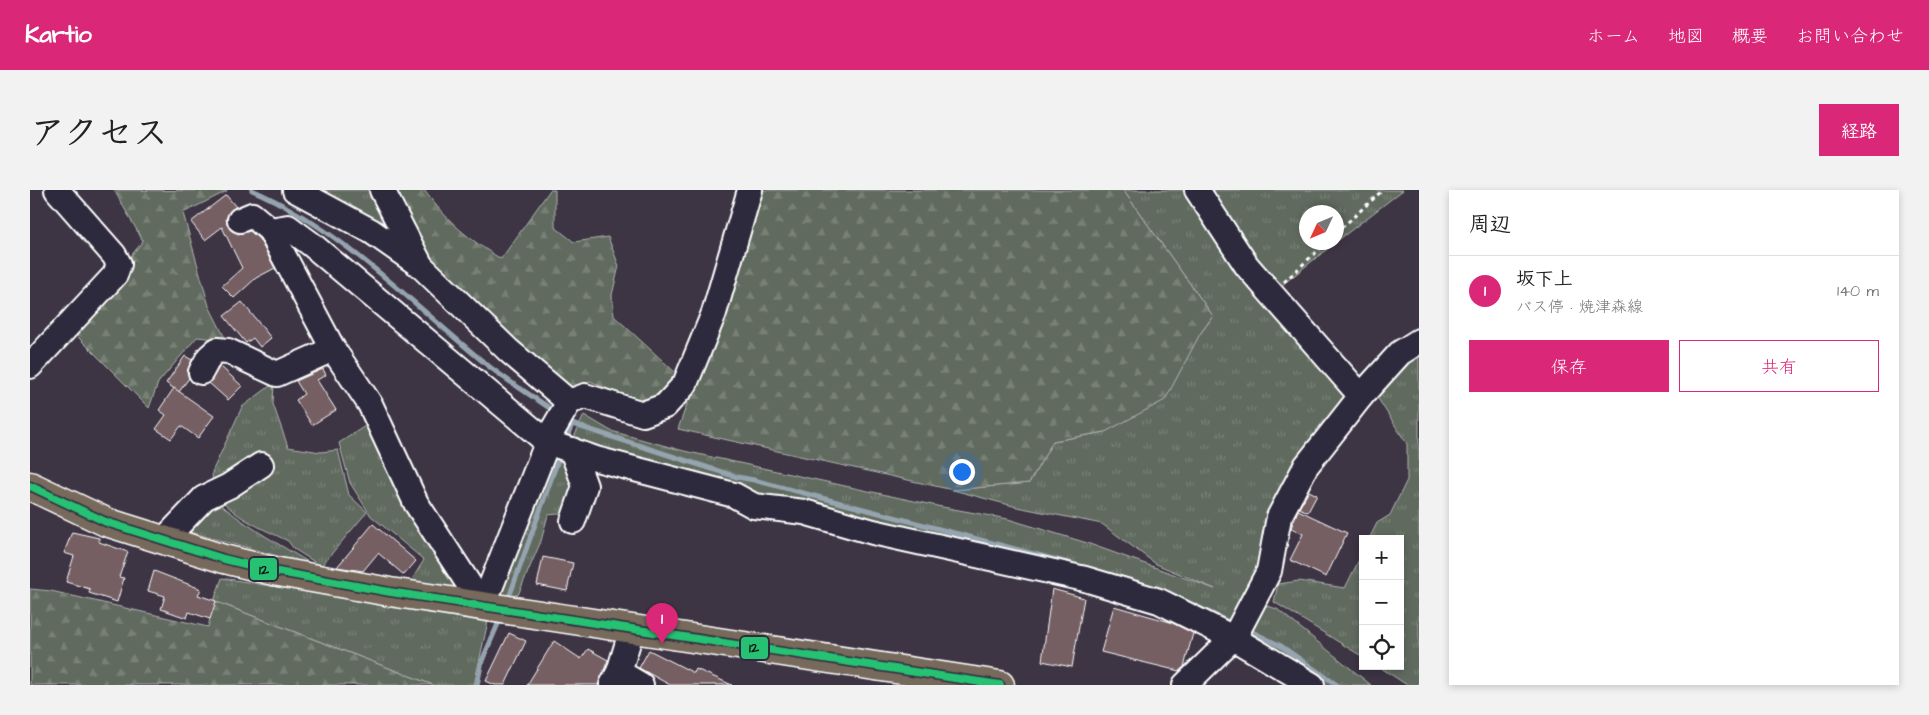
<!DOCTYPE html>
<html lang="ja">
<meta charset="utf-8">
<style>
body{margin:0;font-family:"Architects Daughter","Klee One",sans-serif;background:#f2f2f2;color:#222}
.controls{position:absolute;right:15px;bottom:15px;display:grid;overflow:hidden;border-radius:0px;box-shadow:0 2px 8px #0003}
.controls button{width:45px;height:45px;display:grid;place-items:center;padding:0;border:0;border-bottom:1px solid #e0e0e0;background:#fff;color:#222;font:25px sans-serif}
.compass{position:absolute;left:1269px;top:15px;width:45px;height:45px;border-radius:50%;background:#fff;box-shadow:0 2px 8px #0003;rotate:226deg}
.you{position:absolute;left:931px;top:281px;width:18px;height:18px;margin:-12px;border:4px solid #fff;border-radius:50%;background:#1a73e8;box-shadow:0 0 0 8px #1a73e833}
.badge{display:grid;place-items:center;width:32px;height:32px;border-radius:50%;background:#db2777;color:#fff;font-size:16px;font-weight:700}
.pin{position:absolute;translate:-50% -41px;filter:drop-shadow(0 1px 2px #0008)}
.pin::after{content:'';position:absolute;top:26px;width:18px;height:15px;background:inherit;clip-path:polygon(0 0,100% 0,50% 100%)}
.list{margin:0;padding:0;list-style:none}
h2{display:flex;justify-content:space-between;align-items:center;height:65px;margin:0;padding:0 20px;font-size:21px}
h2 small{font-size:16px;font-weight:400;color:#767676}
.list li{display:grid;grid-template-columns:32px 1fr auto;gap:15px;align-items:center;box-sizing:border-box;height:70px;padding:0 20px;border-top:1px solid #e0e0e0}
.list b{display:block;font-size:19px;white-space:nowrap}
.list p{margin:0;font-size:16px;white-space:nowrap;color:#767676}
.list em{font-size:16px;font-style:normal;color:#767676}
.actions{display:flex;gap:10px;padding:15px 20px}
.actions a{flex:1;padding:11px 0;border:1px solid #db2777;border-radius:0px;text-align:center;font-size:18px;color:#db2777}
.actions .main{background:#db2777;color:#fff}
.icon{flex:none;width:28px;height:28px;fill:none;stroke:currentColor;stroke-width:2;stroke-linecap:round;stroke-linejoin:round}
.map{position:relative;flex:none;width:1389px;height:495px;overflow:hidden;border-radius:0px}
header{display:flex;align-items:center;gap:30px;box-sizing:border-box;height:70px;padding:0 25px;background:#db2777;color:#fff}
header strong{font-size:24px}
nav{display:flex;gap:28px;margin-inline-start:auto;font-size:18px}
.intro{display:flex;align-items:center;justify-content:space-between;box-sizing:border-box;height:120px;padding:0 30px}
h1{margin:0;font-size:35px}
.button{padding:12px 22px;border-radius:0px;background:#db2777;color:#fff;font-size:18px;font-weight:700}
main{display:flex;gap:30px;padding:0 30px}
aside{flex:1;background:#fff;border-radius:0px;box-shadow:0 2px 8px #0003}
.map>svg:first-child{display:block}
</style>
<header>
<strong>Kartio</strong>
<nav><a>ホーム</a><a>地図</a><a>概要</a><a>お問い合わせ</a></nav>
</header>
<div class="intro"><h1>アクセス</h1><a class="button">経路</a></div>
<main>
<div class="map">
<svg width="1389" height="495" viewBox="0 0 1389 495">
<defs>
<pattern id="grass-tufts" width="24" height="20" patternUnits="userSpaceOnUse" patternTransform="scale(1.25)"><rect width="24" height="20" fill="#616b5f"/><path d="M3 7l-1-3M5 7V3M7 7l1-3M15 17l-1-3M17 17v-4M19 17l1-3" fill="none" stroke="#798177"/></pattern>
<pattern id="forest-firs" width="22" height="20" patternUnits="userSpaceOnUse" patternTransform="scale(1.25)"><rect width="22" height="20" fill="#616b5f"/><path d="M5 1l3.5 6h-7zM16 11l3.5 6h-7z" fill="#798177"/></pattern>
</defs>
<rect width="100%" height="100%" fill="#3d3444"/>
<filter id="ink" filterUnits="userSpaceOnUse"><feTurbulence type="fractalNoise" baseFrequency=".02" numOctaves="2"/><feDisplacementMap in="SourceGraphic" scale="10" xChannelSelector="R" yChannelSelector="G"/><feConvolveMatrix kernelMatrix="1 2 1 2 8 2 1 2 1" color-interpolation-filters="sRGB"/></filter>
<g filter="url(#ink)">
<g fill="url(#grass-tufts)" stroke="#b0b5af">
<polygon points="288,0 353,0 366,46 314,12"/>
<polygon points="1093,0 1373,0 1306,52 1306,22 1276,22 1276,52 1306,52 1241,104 1317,202 1241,324 1230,378 1215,409 1247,419 1341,495 1265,495 1130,421 541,254 554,225 581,241 654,261 907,316 978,329 1057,353 1185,399 1126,374 1072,334 987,317 923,300 999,293 1023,251 1075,242 1170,144 1183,126"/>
<polygon points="1389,164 1389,495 1377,495 1348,476 1370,476 1370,349 1339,349 1347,333 1360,325 1377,290 1377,254 1345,204 1380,170"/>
<path d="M244,193L243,214L258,257L291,262L308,260L319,305L337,322L291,376L264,359L258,351C230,337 181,320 182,282L212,217Z"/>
<polygon points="335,236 341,243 433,399 381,391 394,370 341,326 320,293 309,253"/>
<polygon points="522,260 544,284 538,323 518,325 511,351 488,405 466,408"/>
<path d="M180,305C211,334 249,354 285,376L148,339Z"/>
<polygon points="1333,362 1333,467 1244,412 1248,394 1269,391 1315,398"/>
<polygon points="192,388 458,431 444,495 403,495 184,411"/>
</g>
<g fill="url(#forest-firs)" stroke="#b0b5af">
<polygon points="84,0 197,1 153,23 179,116 196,150 167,147 128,193 119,218 41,140 113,51"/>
<path d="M364,0H394C418,32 437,48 471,69L520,0H525V37L544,52L578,47L589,76L582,105L584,126L646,183L643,191L620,210L601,209L560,191L540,202L502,169L399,67Z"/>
<polygon points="733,0 1093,0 1183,126 1170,144 1135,210 1075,242 1023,251 999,293 923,300 648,239"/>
<polygon points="0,399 21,401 178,437 184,411 403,495 0,495"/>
</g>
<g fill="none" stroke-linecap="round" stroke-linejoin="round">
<g stroke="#95a4af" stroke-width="5">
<path d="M222,0C312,39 381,113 456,174C478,192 503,206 525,222"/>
<polyline points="537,230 542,234 707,287 724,290 1042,374"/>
<polyline points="536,251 542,234"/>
<polyline points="1139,403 1203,434"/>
<polyline points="477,413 529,267"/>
<polyline points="1216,439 1251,456 1307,495"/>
<polyline points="447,495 452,471 471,427"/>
</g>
</g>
<g fill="#745e62" stroke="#fff">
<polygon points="196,5 206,17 199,22 196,29 198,36 208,44 220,41 229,49 245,78 226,88 204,108 192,96 212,78 192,37 175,50 161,32"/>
<polygon points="212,112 241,148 230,157 223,148 216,153 194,126"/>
<polygon points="155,166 162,170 157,182 159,188 149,202 136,193"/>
<polygon points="190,176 212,196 198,210 179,193"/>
<polygon points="293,179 296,185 287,190 306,220 282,235 266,210 274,204 266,191"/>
<polygon points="144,198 184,226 168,248 151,236 141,249 126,239 136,225 129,220"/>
<polygon points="1279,301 1287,305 1278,322 1269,318"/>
<polygon points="1268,320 1317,343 1296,387 1260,370 1273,344 1261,338"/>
<polygon points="343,334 386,371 374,385 348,363 333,381 307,377"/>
<polygon points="42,342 69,348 69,352 98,362 89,387 94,388 87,412 59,403 60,399 36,392 44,366 34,363"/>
<polygon points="513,367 543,373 537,401 507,395"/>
<polygon points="124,381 171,399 168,405 186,411 180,429 159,422 157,428 131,419 135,406 118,401"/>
<polygon points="1022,399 1054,408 1042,477 1012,471"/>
<polygon points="1084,416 1140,432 1163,443 1154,477 1149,481 1071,462"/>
<polygon points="479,443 496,451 475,495 465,495 456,491"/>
<polygon points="524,451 551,469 558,459 578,470 568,495 497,495"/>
<polygon points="619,460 664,483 666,479 702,495 640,495 609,478"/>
</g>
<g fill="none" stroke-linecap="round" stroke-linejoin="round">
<defs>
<g id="minor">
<polyline points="265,0 341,41 391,76 479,161 539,212"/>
<polyline points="352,0 390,74"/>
<polyline points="1167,0 1217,76 1331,206"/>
<polyline points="210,30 222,25 240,40 303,159 340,214 386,313 453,416"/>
<polyline points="240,40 258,37 281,54 517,252 566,269 704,305 724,316 774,322 843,342 1055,389 1129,411 1203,448 1282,495"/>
<polyline points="0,176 85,85 89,74 84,65 27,0"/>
<polyline points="171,182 179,167 187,160 198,161 247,184 303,159"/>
<polyline points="542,260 555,296 543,331"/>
<polyline points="134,350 174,308 199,296 231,275"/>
<polyline points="453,416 521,243 539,212 555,206 613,224 635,216 655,194 684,123 720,0"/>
<polyline points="589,482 611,495"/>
<polyline points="582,495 589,482 602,439"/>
<polyline points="1155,495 1205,446 1239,381 1249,327 1276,276 1331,206 1370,163 1389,151"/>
</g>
<polyline id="major" points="0,296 76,332 194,369 243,381 360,402 970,495"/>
</defs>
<use href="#minor" stroke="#fff" stroke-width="28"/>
<use href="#major" stroke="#fff" stroke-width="31"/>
<g stroke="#fff" stroke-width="3" stroke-dasharray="4 4" stroke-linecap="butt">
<polyline points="1306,43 1353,0"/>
<polyline points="1254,92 1297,52"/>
</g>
<use href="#minor" stroke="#2f2a3d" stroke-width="24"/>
<use href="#major" stroke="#77695c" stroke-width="28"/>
<defs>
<polyline id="bus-1" points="0,296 76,332 194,369 243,381 360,402 970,495"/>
</defs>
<use href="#bus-1" stroke="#2f2a3d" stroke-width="11"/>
<use href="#bus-1" stroke="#26c172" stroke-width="8"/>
</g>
</g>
<g stroke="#2f2a3d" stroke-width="2">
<rect x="219" y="367" width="29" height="24" rx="5" fill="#26c172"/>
<rect x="710" y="446" width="29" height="24" rx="5" fill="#26c172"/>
</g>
<g font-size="14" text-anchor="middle" font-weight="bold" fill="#111">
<text x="234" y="384">12</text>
<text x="724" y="462">12</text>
</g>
</svg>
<div class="controls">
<button>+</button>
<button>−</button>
<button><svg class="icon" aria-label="locate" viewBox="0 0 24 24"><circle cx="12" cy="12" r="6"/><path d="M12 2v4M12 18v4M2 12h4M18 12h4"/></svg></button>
</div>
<svg class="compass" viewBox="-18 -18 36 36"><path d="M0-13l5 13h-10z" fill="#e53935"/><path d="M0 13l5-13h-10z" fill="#767676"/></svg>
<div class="you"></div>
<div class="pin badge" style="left:632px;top:454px">1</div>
</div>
<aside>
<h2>周辺<small></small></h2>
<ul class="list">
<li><span class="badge">1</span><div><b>坂下上</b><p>バス停 · 焼津森線</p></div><em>140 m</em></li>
</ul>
<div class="actions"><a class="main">保存</a><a>共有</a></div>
</aside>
</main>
